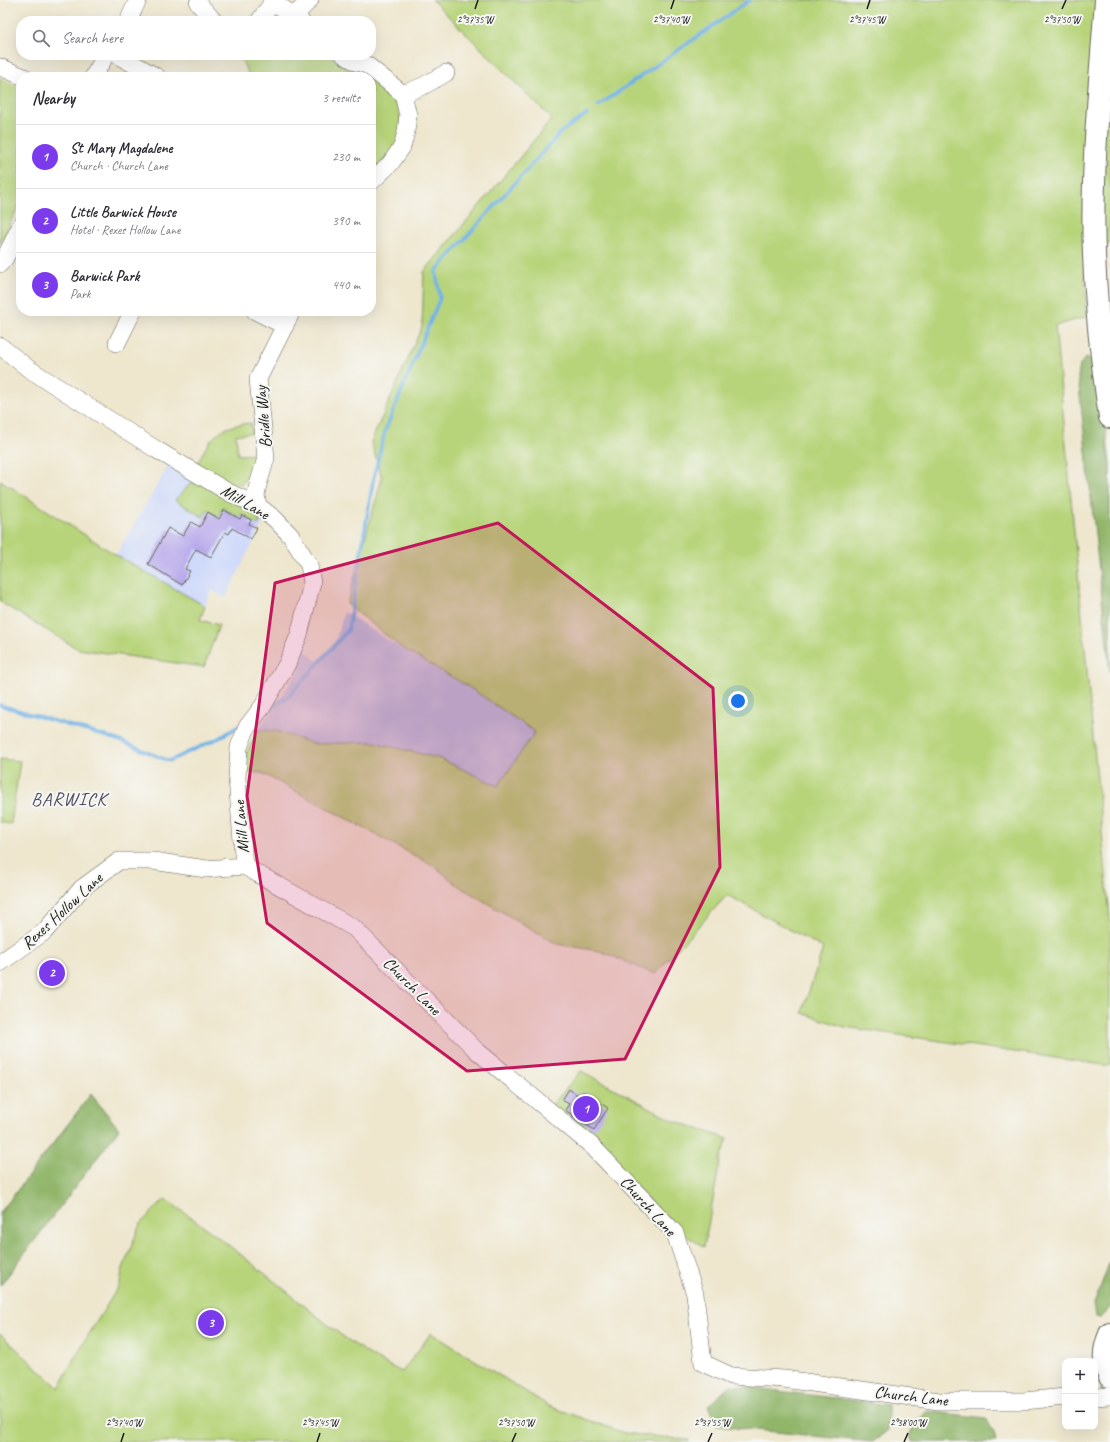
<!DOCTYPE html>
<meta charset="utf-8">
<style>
body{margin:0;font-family:Caveat,sans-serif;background:#f7f7f7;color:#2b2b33}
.controls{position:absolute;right:12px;bottom:12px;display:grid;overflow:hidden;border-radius:8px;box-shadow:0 4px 16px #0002}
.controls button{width:36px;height:36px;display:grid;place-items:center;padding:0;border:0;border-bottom:1px solid #e1e1e2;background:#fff;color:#2b2b33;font:20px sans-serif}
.you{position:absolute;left:738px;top:701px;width:14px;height:14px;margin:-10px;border:3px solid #fff;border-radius:50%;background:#1a73e8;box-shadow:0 0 0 6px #1a73e833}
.badge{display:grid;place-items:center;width:26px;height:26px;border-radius:50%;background:#7c3aed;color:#fff;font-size:13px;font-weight:700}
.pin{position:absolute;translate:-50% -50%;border:2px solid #fff;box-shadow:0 1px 4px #0006}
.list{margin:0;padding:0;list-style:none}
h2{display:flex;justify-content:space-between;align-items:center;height:52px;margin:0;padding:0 16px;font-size:17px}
h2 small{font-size:13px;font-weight:400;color:#7c7c81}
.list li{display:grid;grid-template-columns:26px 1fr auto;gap:12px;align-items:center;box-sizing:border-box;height:64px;padding:0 16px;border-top:1px solid #e1e1e2}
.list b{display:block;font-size:15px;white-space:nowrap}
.list p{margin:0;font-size:13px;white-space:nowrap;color:#7c7c81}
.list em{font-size:13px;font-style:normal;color:#7c7c81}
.icon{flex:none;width:22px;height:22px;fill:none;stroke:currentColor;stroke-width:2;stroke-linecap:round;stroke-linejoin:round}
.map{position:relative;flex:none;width:1110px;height:1442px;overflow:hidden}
.search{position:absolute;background:#fff;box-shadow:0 4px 16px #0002;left:16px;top:16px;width:360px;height:44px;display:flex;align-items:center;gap:10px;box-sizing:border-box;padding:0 14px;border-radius:16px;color:#7c7c81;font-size:15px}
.panel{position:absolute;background:#fff;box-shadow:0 4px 16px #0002;left:16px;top:72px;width:360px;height:244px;border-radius:16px}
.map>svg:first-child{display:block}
</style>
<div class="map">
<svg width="1110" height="1442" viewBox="0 0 1110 1442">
<rect width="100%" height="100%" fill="#f6f6f2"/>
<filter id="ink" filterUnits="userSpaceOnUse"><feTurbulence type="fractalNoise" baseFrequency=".025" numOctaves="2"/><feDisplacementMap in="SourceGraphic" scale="8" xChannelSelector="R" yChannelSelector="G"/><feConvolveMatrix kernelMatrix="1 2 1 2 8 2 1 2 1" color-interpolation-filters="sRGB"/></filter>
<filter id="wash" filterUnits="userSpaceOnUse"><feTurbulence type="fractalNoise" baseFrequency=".012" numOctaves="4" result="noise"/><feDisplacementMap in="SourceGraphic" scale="16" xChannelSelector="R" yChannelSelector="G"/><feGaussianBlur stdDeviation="0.9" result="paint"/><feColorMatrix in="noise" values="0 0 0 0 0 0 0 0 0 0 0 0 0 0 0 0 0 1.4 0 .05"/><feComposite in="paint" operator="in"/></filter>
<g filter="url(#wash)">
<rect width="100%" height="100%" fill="#eee6cd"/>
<polygon fill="#cfdafa" points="169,465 265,519 225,598 211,590 200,620 219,625 204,667 78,649 0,602 0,480 116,555"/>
<polygon fill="#bac4de" points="344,612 407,652 469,687 535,732 503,789 374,742 314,744 276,731 258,730 299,671 305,650 319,663 333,649"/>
<g fill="#b7d47a" stroke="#6a784b">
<polygon points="432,0 1110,0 1110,244 1085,244 1086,317 1055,326 1110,918 1110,1066 845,1027 802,1013 823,948 727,895 655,974 600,951 557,944 460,887 434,866 262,773 243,772 247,752 258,730 276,731 314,744 374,742 441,759 498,786 535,732 469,687 402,648 347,604 382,478 371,442 422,327 424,272 552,119"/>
<path d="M242,55C255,55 324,52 330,56C336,58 340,64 345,67C352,72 361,70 368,74C399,92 414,130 386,159C382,163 376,166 371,170V77H250L240,57Z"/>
<polygon points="0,78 21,88 21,201 0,244"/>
<path d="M251,423L252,433L236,435L238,455L255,454C255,466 251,475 242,484L227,483L195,468C210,438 216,426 251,423Z"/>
<polygon points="0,480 116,555 205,606 200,620 219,625 204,667 78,649 0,602"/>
<polygon points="198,481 262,519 258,525 241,514 238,517 223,508 218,516 207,510 203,517 175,500 190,484"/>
<polygon points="0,759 20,761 11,824 0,822"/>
<polygon points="581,1071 675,1121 728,1139 721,1156 704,1247 682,1233 552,1105"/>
<path d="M165,1199C206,1227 246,1258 285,1290C322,1320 358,1352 402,1372L431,1333L549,1406L624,1433L689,1440V1442H0V1334L59,1388L73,1360L120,1284L122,1271L140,1224Z"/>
</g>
<g fill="#91b66a" stroke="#566943">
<polygon points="1085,358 1090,359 1103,411 1110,464 1110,672 1078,377 1080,365"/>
<polygon points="91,1094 119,1129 0,1286 0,1213"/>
<polygon points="1110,1261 1110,1308 1100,1318 1096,1317 1094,1304"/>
<polygon points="731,1385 888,1405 888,1430 873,1442 717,1426 708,1406"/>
<polygon points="926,1411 986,1418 994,1433 996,1442 913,1442 909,1436 916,1421"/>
</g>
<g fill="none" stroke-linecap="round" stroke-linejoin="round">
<g stroke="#71b2e6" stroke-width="3.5">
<polyline points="598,106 750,0"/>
<polyline points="0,705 118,740 169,761 219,738 241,725"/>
<polyline points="270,708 289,696 348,630 374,476 385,431 440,298 436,271 561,132 587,114"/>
</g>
</g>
<g id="blocks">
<g fill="#b9abeb">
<polygon points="224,510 240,519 242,515 251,520 249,524 257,528 251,539 232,528 229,534 225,532 211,557 196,549 185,569 190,571 182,585 148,564 168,528 183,536 191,522 200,527 208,512 219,519"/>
<polygon points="569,1089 580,1097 583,1092 608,1108 594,1130 565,1110 569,1104 562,1100"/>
</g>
</g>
</g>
<g filter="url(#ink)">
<use href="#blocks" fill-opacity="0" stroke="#66635a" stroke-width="1"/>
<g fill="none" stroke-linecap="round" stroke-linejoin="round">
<defs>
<g id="minor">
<polyline points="271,0 301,21"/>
<polyline points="198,3 214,21"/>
<polyline points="294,16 310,0"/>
<polyline points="128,21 138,0"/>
<polyline points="259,21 273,2"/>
<polyline points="117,55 157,77"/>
<polyline points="344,55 356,62 367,65 403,94 408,115 406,132 402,147 390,164 371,182"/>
<polyline points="0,67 24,77"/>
<polyline points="93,77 106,55"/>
<polyline points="403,94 423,86 446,73"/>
<polyline points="0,264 5,258 21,225"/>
<polyline points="255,311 285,326"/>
<polyline points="117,343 133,311"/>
<polyline points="0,346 29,369 157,450 228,492 258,506 275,519 291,536 309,565 312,583 299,635 287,664 263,706 247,727 239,747 237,778 244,866"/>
<polyline points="258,506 256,495 258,485 266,458 258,379 292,311"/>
<polyline points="244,866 354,928 476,1050 592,1146 675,1233 695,1294 703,1363 731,1376 784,1379 939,1401 1024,1401 1065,1397"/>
<polyline points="0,963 44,932 82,888 119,861 153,861 206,869 244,866"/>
<polyline points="1095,1397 1110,1396"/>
</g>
<g id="highway">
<path d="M1106,0C1100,85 1091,170 1094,254C1096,309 1102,363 1110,417"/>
<path d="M1110,1334C1104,1348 1102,1363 1110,1377"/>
</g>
</defs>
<use href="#minor" stroke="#66635a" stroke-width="18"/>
<use href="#highway" stroke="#66635a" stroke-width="24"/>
<use href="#minor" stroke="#fff" stroke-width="17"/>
<use href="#highway" stroke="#fff" stroke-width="22"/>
</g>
</g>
<path fill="#c2185b" fill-opacity="0.2" stroke="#c2185b" stroke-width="3" stroke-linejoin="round" d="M498,523L713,688L720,867L625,1059L467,1071L267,923L247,796L275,583Z"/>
<path fill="none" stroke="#1c1c1c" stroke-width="1.5" d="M475,9L478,0M671,9L674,0M867,9L870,0M1062,9L1066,0M121,1442L124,1433M317,1442L320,1433M512,1442L516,1433M708,1442L712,1433M904,1442L908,1433"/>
<g text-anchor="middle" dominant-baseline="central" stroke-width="4" stroke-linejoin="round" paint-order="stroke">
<g font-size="17" fill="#1c1c1c" stroke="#f6f6f2">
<text transform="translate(263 417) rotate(-95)">Bridle Way</text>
<text transform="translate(245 502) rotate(30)">Mill Lane</text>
<text transform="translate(241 827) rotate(-95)">Mill Lane</text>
<text transform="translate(62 911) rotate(-43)">Rexes Hollow Lane</text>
<text transform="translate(412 986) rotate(45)">Church Lane</text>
<text transform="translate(648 1206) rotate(48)">Church Lane</text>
<text transform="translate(911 1396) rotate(7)">Church Lane</text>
</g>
<g font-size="19" letter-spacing="1" fill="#534e64" stroke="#f6f6f2">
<text x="69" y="799">BARWICK</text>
</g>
</g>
<g font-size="10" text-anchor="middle" fill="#1c1c1c" stroke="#f6f6f2" stroke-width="4" stroke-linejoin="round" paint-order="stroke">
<text x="671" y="23">2°37'40"W</text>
<text x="867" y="23">2°37'45"W</text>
<text x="1062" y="23">2°37'50"W</text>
<text x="475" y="23">2°37'35"W</text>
<text x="124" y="1426">2°37'40"W</text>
<text x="320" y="1426">2°37'45"W</text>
<text x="516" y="1426">2°37'50"W</text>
<text x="712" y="1426">2°37'55"W</text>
<text x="908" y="1426">2°38'00"W</text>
</g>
</svg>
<div class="controls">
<button>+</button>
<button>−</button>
</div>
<div class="you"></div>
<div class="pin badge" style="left:586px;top:1109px">1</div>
<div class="pin badge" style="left:52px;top:973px">2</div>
<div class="pin badge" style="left:211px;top:1323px">3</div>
<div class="search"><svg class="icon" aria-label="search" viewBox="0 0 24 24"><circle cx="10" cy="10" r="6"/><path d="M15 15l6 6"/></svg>Search here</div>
<section class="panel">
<h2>Nearby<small>3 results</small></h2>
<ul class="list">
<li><span class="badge">1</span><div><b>St Mary Magdalene</b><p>Church · Church Lane</p></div><em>230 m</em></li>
<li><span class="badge">2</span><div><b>Little Barwick House</b><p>Hotel · Rexes Hollow Lane</p></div><em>390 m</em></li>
<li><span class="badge">3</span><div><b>Barwick Park</b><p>Park</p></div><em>440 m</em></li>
</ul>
</section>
</div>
